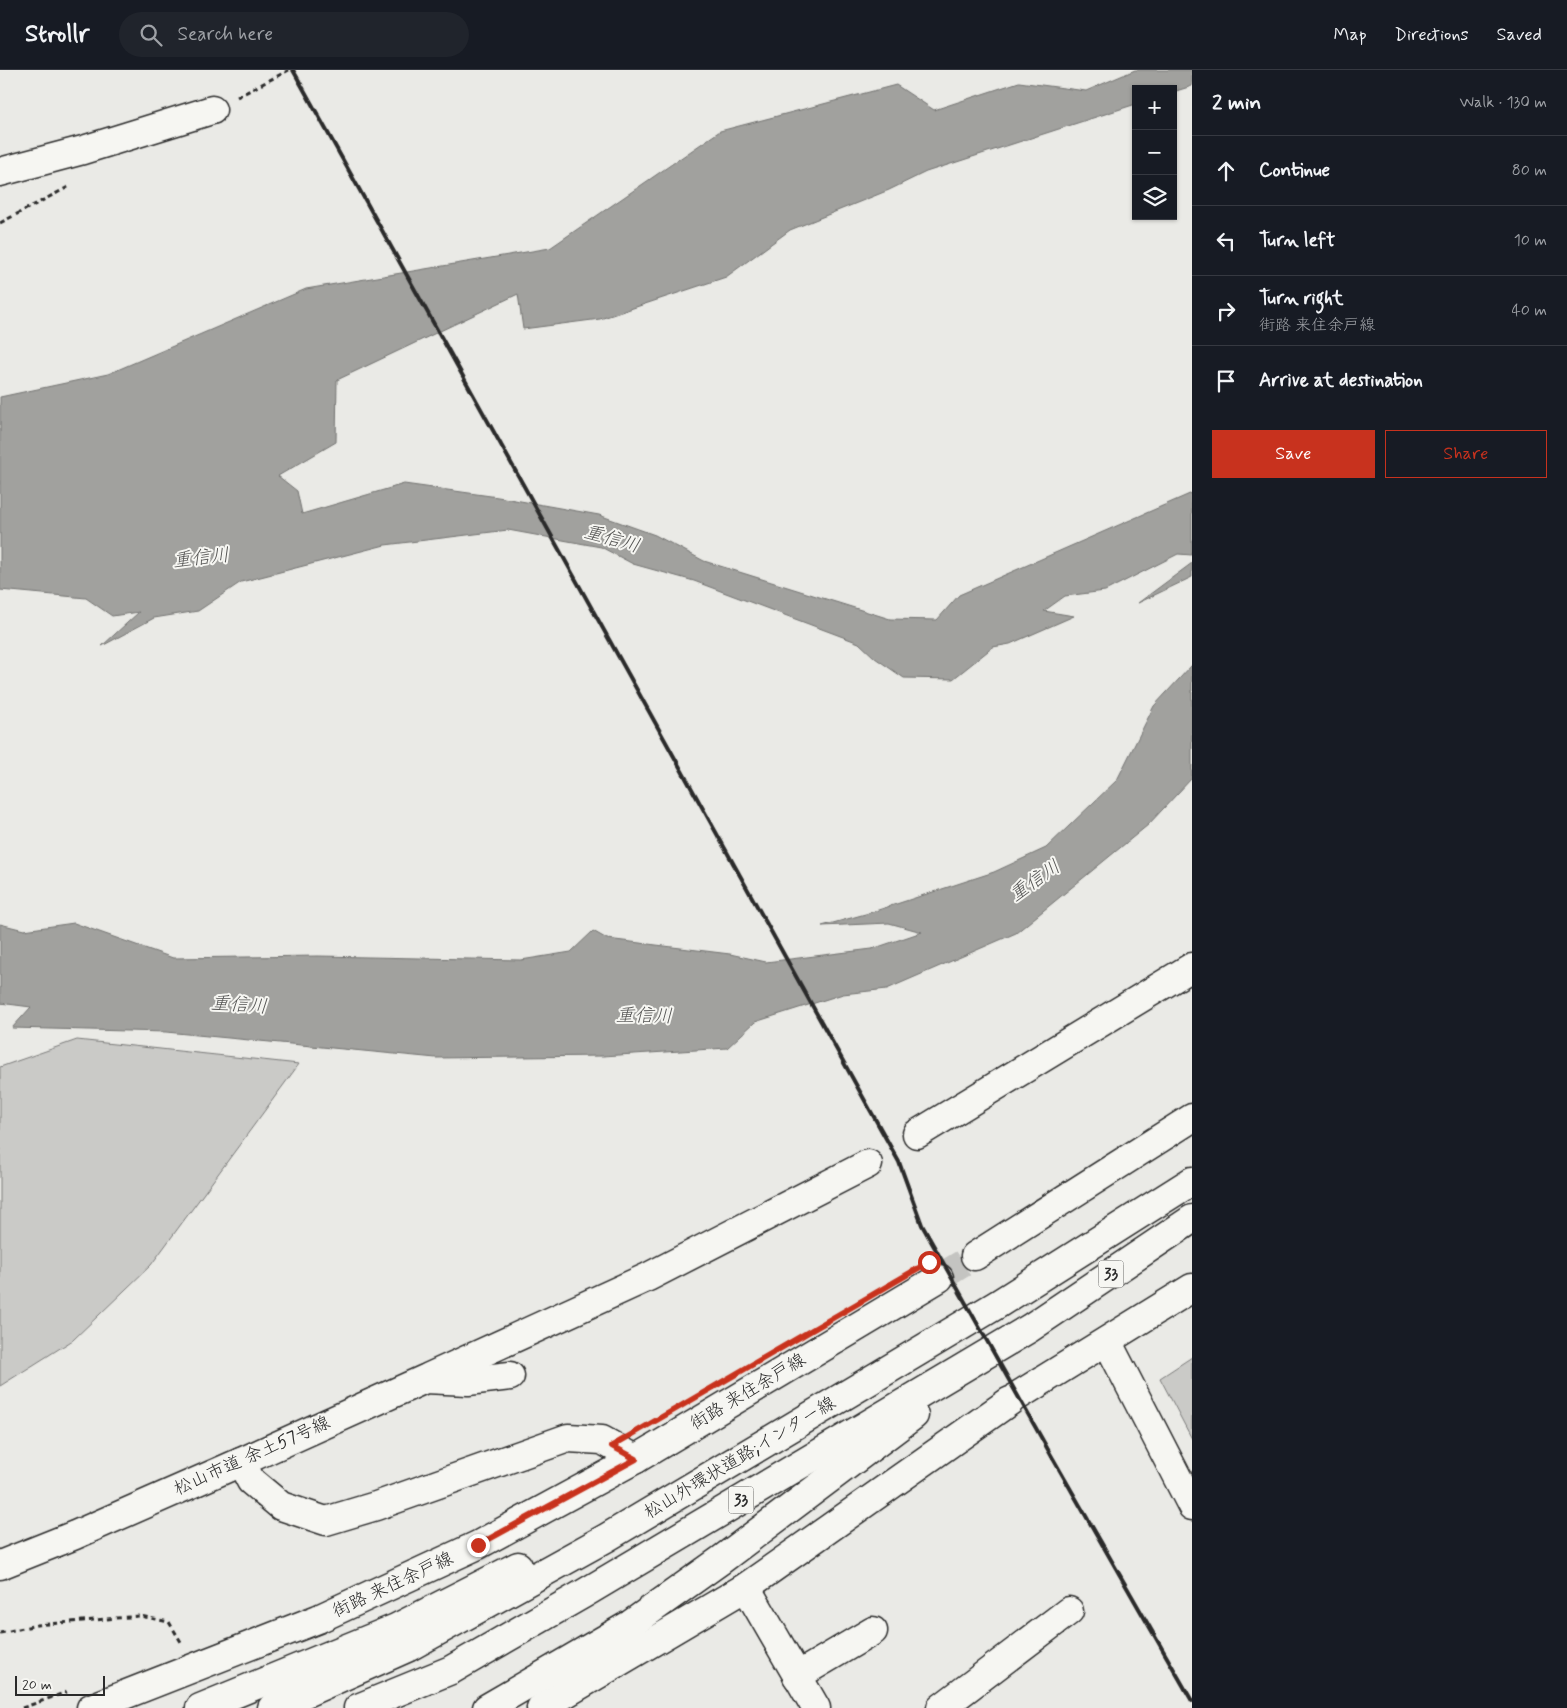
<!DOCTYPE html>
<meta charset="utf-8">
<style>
body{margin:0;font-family:Mynerve,"Klee One",sans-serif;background:#20242c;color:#f1f3f6}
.controls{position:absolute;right:15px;top:15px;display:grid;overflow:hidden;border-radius:0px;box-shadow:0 1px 4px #0004}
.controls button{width:45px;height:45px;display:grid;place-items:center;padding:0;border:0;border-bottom:1px solid #363941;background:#171b24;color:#f1f3f6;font:25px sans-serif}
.scale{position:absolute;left:15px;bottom:12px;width:90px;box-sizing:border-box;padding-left:5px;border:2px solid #2b2b2b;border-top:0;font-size:14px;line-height:18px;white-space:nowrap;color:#2b2b2b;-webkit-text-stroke:4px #f6f6f2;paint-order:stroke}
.stop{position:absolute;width:15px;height:15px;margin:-11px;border:4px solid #c8321e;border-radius:50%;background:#fff}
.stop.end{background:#c8321e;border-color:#fff;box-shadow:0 1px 5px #0008}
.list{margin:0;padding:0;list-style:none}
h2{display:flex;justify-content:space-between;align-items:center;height:65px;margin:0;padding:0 20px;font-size:21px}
h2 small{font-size:16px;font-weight:400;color:#9ea1a6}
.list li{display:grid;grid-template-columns:32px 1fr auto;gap:15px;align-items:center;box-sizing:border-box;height:70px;padding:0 20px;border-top:1px solid #363941}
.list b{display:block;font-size:19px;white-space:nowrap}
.list p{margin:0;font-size:16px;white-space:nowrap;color:#9ea1a6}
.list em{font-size:16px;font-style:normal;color:#9ea1a6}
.actions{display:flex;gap:10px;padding:15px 20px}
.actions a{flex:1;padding:11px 0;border:1px solid #c8321e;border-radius:0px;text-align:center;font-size:18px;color:#c8321e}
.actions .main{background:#c8321e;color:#fff}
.icon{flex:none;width:28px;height:28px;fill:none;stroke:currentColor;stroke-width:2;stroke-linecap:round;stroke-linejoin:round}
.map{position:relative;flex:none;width:1192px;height:1638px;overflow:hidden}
header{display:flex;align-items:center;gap:30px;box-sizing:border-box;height:70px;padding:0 25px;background:#171b24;border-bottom:1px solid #363941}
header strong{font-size:24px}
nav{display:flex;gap:28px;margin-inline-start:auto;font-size:18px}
.search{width:350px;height:45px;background:#20242c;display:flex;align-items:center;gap:12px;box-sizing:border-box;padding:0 18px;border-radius:28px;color:#9ea1a6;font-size:19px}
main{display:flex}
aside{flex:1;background:#171b24}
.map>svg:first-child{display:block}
</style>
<header>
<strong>Strollr</strong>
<div class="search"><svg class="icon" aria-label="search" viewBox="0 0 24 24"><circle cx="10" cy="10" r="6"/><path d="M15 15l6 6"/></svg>Search here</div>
<nav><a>Map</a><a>Directions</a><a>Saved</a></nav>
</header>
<main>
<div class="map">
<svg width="1192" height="1638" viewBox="0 0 1192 1638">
<rect width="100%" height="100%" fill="#eaeae6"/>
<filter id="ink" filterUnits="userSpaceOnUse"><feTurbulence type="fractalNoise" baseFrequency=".02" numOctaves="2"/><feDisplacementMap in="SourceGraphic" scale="10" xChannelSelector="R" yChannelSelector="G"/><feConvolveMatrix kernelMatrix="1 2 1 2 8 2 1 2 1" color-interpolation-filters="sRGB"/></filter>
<g filter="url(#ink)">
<g fill="#cacac7" stroke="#7a7a79">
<polygon points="77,970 299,994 151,1195 73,1270 0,1316 0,997"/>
<polygon points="1192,1287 1192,1369 1160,1308"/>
</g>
<g fill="#a1a19e" stroke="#727270">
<polygon points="1135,0 1192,0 1192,16 1173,22 1173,19 1136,19 1136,34 926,102 889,120 790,160 726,207 600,249 523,259 518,224 337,310 336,372 278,406 297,421 302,444 404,414 498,427 599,445 655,465 704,491 890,549 937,550 959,525 1192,423 1192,485 1178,484 1105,521 1065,526 1044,541 1074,546 1010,574 993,577 953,609 904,608 875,588 859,573 694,511 633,494 601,477 508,460 385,475 241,512 198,541 154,548 102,576 139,542 112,546 86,528 0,520 0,327 108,304 306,219 550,178 720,61 896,15 934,40 1019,12 1086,21"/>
<polygon points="1192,493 1192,507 1138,533"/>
<polygon points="1192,595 1192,708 1148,755 1016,863 887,919 843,924 755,952 727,978 603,986 436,988 166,962 12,958 31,937 0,933 0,854 24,860 74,853 173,888 318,886 521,890 571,882 593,861 607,869 730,884 766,892 872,879 922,862 889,853 822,856 869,843 994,802 1046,778 1117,710 1154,636"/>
</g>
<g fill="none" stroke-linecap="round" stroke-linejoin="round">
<polyline stroke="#c4c4c1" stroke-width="28" stroke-dasharray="28 14" stroke-linecap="butt" points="939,1208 975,1186"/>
<defs>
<g id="minor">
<polyline points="0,102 83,80 212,40"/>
<polyline points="917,1064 1192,897"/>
<polyline points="975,1186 1192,1048"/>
<polyline points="1107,1271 1192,1436"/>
<polyline points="429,1307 648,1207 868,1094"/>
<polyline points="1019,1325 1192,1218"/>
<polyline points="241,1392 251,1411 281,1436 326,1451 376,1436 568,1368 602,1370 636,1389"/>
<polyline points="0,1495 75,1465 241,1392 425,1309 468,1311 510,1306"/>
<polyline points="746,1517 816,1638"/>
<polyline points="797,1606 873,1561"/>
<polyline points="91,1638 318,1549 478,1475 636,1389 939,1208"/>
<polyline points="541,1638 746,1517 1010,1331"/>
<polyline points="941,1638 1069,1541"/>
</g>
<g id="motorway">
<polyline points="200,1638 396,1558 518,1496"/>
<polyline points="272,1638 409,1577 606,1468 998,1234 1192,1111"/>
<polyline points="358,1638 451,1600 583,1524 1030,1258 1192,1149"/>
<polyline points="487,1638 631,1554 721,1490 914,1345"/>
</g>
</defs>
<use href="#minor" stroke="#2b2b2b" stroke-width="31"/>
<use href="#motorway" stroke="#2b2b2b" stroke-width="31"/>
<g stroke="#2b2b2b" stroke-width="3" stroke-dasharray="5 4" stroke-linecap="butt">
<polyline points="237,27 289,0"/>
<polyline points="0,153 70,116"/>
<polyline points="0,1563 37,1555 140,1546 169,1552 181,1572"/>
<polyline points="22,1638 67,1622"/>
</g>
<use href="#minor" stroke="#f6f6f2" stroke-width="28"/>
<use href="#motorway" stroke="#f6f6f2" stroke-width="28"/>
<polyline stroke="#2b2b2b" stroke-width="4" points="293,0 899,1092 922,1155 1051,1385 1192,1631"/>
</g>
</g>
<g fill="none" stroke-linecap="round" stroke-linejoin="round" filter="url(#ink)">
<polyline stroke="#c8321e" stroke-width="6" points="478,1475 636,1389 612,1376 929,1192"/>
</g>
<g text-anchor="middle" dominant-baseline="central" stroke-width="4" stroke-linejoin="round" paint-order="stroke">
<g fill="#f6f6f2" stroke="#686867" stroke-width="1">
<rect x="1098.5" y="1190.5" width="25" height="27" rx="4"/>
<rect x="728.5" y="1416.5" width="25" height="27" rx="4"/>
</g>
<g font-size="16" font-weight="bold" fill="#2b2b2b">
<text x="1111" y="1204">33</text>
<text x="741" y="1430">33</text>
</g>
<g font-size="18" fill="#2b2b2b" stroke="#f6f6f2">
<text transform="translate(748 1322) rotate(-31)">街路 来住余戸線</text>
<text transform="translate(252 1386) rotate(-24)">松山市道 余土57号線</text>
<text transform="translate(740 1388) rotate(-31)">松山外環状道路;インター線</text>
<text transform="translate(393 1515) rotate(-25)">街路 来住余戸線</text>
</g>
<g font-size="19" font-style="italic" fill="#545453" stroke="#f6f6f2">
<text transform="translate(612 469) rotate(16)">重信川</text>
<text transform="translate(201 488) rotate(-6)">重信川</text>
<text transform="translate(1035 811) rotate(-35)">重信川</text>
<text transform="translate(239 935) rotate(4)">重信川</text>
<text transform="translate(644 946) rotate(1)">重信川</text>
</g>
</g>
</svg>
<div class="controls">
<button>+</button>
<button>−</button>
<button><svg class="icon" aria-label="layers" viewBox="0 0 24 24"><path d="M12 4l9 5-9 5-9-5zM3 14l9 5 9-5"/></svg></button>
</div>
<div class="scale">20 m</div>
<div class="stop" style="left:929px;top:1192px"></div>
<div class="stop end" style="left:478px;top:1475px"></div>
</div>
<aside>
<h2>2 min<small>Walk · 130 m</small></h2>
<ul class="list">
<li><svg class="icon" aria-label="ahead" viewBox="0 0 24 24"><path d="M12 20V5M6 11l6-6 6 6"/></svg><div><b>Continue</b></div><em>80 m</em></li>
<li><svg class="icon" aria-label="left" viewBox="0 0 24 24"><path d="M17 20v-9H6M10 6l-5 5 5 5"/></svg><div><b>Turn left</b></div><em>10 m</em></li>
<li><svg class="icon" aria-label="right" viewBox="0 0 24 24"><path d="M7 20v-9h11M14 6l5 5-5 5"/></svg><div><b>Turn right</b><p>街路 来住余戸線</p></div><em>40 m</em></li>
<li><svg class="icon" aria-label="arrive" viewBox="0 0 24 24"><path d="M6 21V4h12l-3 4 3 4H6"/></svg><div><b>Arrive at destination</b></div></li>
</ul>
<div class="actions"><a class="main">Save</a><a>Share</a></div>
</aside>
</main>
